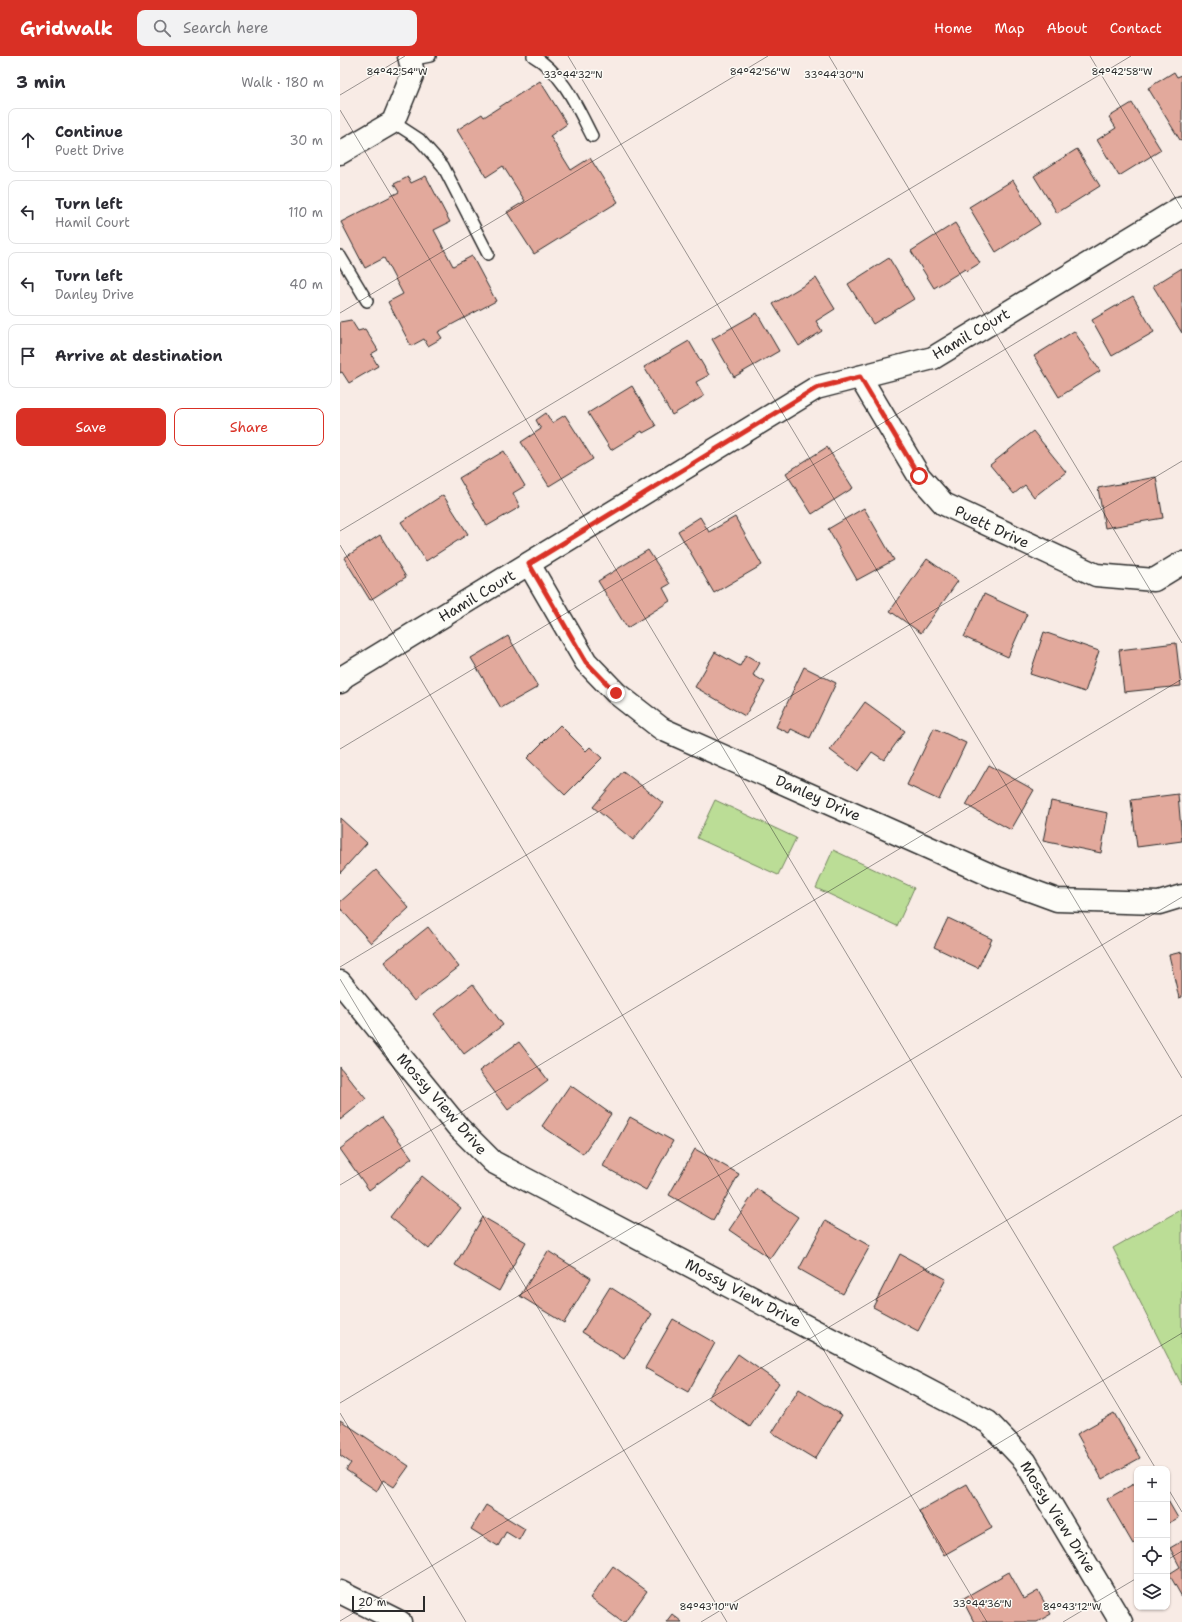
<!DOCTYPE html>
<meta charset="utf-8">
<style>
body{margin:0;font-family:"Shantell Sans",sans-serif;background:#f2f2f3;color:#2b2b33}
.controls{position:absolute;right:12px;bottom:12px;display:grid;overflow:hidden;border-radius:8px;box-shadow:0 1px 3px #0004}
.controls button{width:36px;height:36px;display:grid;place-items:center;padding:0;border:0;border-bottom:1px solid #e1e1e2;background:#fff;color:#2b2b33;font:20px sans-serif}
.scale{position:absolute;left:12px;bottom:10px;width:73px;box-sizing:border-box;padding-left:4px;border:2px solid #2b2b2b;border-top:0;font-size:11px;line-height:14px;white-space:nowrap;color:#2b2b2b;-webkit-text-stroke:3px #fdfcf7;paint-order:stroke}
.stop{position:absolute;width:12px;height:12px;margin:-9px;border:3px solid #d93025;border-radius:50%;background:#fff}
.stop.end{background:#d93025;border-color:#fff;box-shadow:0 1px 4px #0008}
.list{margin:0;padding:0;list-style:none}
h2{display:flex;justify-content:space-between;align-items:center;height:52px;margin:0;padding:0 16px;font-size:17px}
h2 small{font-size:13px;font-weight:400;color:#7c7c81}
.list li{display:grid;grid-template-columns:26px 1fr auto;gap:12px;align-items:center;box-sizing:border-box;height:64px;margin:0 8px 8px;padding:0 8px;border:1px solid #e1e1e2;border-radius:8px}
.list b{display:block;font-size:15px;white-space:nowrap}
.list p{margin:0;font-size:13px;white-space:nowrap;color:#7c7c81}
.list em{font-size:13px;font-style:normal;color:#7c7c81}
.actions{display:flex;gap:8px;padding:12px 16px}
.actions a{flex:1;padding:9px 0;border:1px solid #d93025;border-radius:8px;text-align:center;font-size:14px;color:#d93025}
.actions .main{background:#d93025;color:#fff}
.icon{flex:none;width:22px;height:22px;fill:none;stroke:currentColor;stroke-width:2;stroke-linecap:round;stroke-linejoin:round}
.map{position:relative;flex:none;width:842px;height:1566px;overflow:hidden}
header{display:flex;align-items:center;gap:24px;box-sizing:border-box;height:56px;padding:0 20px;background:#d93025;color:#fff}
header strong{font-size:19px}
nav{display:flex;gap:22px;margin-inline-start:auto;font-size:14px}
.search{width:280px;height:36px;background:#f2f2f3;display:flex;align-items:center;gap:10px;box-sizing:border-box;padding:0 14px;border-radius:8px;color:#7c7c81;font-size:15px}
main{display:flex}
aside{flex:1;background:#fff}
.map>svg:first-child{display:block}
</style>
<header>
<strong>Gridwalk</strong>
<div class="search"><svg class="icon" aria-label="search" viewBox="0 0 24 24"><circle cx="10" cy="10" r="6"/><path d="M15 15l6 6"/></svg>Search here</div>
<nav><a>Home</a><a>Map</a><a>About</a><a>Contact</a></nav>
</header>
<main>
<aside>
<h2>3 min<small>Walk · 180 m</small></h2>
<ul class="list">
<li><svg class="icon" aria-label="ahead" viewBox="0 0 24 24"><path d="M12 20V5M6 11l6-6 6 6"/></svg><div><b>Continue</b><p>Puett Drive</p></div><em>30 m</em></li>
<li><svg class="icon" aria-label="left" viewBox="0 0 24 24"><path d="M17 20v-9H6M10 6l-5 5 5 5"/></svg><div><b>Turn left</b><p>Hamil Court</p></div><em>110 m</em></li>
<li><svg class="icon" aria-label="left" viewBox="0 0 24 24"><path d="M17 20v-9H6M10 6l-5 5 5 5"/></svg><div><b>Turn left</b><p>Danley Drive</p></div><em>40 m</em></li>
<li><svg class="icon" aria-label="arrive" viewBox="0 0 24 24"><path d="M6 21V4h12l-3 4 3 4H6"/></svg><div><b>Arrive at destination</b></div></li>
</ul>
<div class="actions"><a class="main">Save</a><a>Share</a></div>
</aside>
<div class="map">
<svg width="842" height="1566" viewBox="0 0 842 1566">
<rect width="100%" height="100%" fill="#f8ebe5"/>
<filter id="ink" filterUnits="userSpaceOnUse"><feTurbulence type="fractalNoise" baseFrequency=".025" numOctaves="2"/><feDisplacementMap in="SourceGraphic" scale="8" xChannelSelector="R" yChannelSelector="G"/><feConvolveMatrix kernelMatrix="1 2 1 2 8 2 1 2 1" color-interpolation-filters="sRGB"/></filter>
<g filter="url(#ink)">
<g fill="#bbdd96" stroke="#738460">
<polygon points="375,744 456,782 438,819 357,782"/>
<polygon points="493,794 574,832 557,870 476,832"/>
<polygon points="842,1153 842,1329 773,1192"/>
</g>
<g fill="#e2a99c" stroke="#2b2b2b">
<polygon points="834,16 837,21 842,19 842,83 840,84 808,32"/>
<polygon points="200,25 227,68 210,80 231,114 250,102 278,146 194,198 167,156 185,145 163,110 146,121 117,74 142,58 144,61"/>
<polygon points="792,47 821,94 779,120 757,84 776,72 769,61"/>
<polygon points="737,93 760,130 717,157 694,120"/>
<polygon points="86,120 110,166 94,174 113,210 132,200 156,245 98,276 102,282 88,290 84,283 71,290 48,246 63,238 44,202 25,212 1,166 59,136 54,128 68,121 71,127"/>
<polygon points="673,124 700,168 656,196 629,151"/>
<polygon points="615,167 640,207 627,215 625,213 594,232 571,195"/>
<polygon points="549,202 574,243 533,268 508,228"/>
<polygon points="842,212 842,277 813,230"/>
<polygon points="476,222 495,253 476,265 482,275 459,290 433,248"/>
<polygon points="793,240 814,276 772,300 752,264"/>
<polygon points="417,257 439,295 394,321 372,283"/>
<polygon points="11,264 18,275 25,273 38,294 31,298 38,310 9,327 2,316 0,317 0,266"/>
<polygon points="734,275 760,315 719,341 694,300"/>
<polygon points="349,285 369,319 356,326 364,340 332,359 304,311"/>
<polygon points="292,330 316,370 303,377 302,375 271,394 248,357"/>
<polygon points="206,357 212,367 225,359 253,403 209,430 181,386 201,373 196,364"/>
<polygon points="693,375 726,416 694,441 685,429 674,438 650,409"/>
<polygon points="487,391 513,432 472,458 446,417"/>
<polygon points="164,395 185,430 173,437 180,451 147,470 119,422"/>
<polygon points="816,421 823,462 765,472 758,432"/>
<polygon points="103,439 128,478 86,505 61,466"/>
<polygon points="524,452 554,504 517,524 488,473"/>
<polygon points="360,461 369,476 395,461 422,509 374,537 338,475"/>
<polygon points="40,479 66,521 30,544 4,502"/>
<polygon points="308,494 330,528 323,532 330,545 287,572 258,525"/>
<polygon points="587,503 618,525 581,577 550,555"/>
<polygon points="644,538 687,558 668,601 624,581"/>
<polygon points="704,576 759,595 745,636 690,618"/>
<polygon points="168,580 198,631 161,652 131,602"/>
<polygon points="836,587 841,630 784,636 779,594"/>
<polygon points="375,596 400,610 406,599 420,607 413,619 425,626 405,660 355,631"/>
<polygon points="464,611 496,627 470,682 451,673 449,677 436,671"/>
<polygon points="525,646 565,675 544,704 532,696 518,715 490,694"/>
<polygon points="220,669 246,695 250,691 262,702 225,739 187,702"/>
<polygon points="594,672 626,687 599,744 567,729"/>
<polygon points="649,709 694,734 671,774 626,749"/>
<polygon points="283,715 323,747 293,784 253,751"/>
<polygon points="838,738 842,785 797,791 791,744"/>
<polygon points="711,745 768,757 761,797 703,785"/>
<polygon points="0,762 27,787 0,817"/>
<polygon points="36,814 69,852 31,887 0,852 0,846"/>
<polygon points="608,862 652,883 638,912 594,891"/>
<polygon points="88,871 119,911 74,945 44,906"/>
<polygon points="842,896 842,941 839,942 829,899"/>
<polygon points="133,928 163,969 124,998 94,958"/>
<polygon points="179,986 208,1024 168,1054 139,1015"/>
<polygon points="0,1011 26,1043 0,1064"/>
<polygon points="230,1029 271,1058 243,1098 202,1070"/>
<polygon points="42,1061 72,1102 29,1134 0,1093"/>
<polygon points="290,1061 333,1085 306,1134 263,1110"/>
<polygon points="355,1093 399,1118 373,1164 329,1139"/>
<polygon points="82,1120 121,1152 89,1193 50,1161"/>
<polygon points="417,1133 458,1161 430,1202 389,1174"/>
<polygon points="143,1161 186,1186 159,1235 115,1209"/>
<polygon points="485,1165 530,1190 503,1238 459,1213"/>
<polygon points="208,1195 251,1222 224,1267 180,1240"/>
<polygon points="560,1198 606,1223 578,1275 533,1251"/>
<polygon points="270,1231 312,1258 284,1303 242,1276"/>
<polygon points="333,1263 375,1287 348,1336 305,1312"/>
<polygon points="398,1298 439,1327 410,1371 368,1342"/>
<polygon points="459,1333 502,1359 475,1403 432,1377"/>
<polygon points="774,1357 800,1402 762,1423 737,1378"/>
<polygon points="0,1364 69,1410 54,1431 43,1424 37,1435 6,1414 11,1407 0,1399"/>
<polygon points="797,1426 797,1485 793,1488 767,1443"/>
<polygon points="627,1428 652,1472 604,1499 579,1455"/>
<polygon points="827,1443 838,1462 827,1468"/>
<polygon points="146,1449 185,1473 179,1484 166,1476 158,1490 131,1473"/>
<polygon points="842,1485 842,1541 829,1518 840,1511 830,1492"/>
<polygon points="273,1510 307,1535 285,1566 282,1566 250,1542"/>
<polygon points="669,1516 684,1543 698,1535 711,1558 697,1566 634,1566 622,1543"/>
<polygon points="332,1558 342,1566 326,1566"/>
</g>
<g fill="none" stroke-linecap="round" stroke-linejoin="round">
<defs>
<g id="service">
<path d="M193,0C223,17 237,51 252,80"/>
<polyline points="70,4 90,0"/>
<polyline points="53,66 79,83 103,110 148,198"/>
<polyline points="0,200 27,245"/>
</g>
<g id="minor">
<polyline points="0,97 53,66 73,17 69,0"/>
<polyline points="520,321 579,420 604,448 756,519 814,524 842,507"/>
<polyline points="189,508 246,606 276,637 322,673 657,822 717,844 819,847 842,840"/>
<polyline points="0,626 3,621 476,332 593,302 842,151"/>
<polyline points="0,926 118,1071 153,1106 648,1366 685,1405 781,1566"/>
<polyline points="0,1536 60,1566"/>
</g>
</defs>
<use href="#service" stroke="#2b2b2b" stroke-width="14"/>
<use href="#minor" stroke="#2b2b2b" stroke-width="25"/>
<use href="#service" stroke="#fdfcf7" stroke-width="11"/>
<use href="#minor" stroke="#fdfcf7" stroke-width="22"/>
</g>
</g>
<g fill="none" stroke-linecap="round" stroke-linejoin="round" filter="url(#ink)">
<polyline stroke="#d93025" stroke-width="5" points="276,637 246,606 189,508 476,332 520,321 579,420"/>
</g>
<path fill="none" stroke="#2b2b2b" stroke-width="1" stroke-opacity="0.45" d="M228,0L842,1022M489,0L842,587M750,0L842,153M0,39L65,0M0,54L816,1413M0,257L428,0M0,475L791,0M0,489L647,1566M0,693L842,187M0,911L842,405M0,923L387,1566M0,1129L842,623M0,1347L842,841M0,1357L126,1566M827,1431L842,1456M827,1504L842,1495M0,1565L842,1059M361,1566L842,1277M723,1566L797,1522"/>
<g text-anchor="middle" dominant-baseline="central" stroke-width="3" stroke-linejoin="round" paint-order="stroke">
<g font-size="15" fill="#2b2b2b" stroke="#fdfcf7">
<text transform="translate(631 278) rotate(-30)">Hamil Court</text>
<text transform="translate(652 471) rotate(25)">Puett Drive</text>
<text transform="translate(137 540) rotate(-31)">Hamil Court</text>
<text transform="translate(478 742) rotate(24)">Danley Drive</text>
<text transform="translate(102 1048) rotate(49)">Mossy View Drive</text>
<text transform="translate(403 1237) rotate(28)">Mossy View Drive</text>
<text transform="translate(718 1461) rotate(58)">Mossy View Drive</text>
</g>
</g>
<g font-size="10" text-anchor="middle" fill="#2b2b2b" stroke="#fdfcf7" stroke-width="3" stroke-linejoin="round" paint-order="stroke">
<text x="57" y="19">84°42'54"W</text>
<text x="420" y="19">84°42'56"W</text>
<text x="782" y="19">84°42'58"W</text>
<text x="233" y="22">33°44'32"N</text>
<text x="494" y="22">33°44'30"N</text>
<text x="642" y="1551">33°44'36"N</text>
<text x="369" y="1554">84°43'10"W</text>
<text x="732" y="1554">84°43'12"W</text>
</g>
</svg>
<div class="controls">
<button>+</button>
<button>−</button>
<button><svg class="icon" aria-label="locate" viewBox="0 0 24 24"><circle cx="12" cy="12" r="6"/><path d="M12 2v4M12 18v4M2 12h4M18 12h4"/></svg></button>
<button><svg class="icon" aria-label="layers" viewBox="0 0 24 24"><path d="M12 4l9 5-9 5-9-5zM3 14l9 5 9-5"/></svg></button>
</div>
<div class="scale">20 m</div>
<div class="stop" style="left:579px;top:420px"></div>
<div class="stop end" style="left:276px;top:637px"></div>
</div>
</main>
